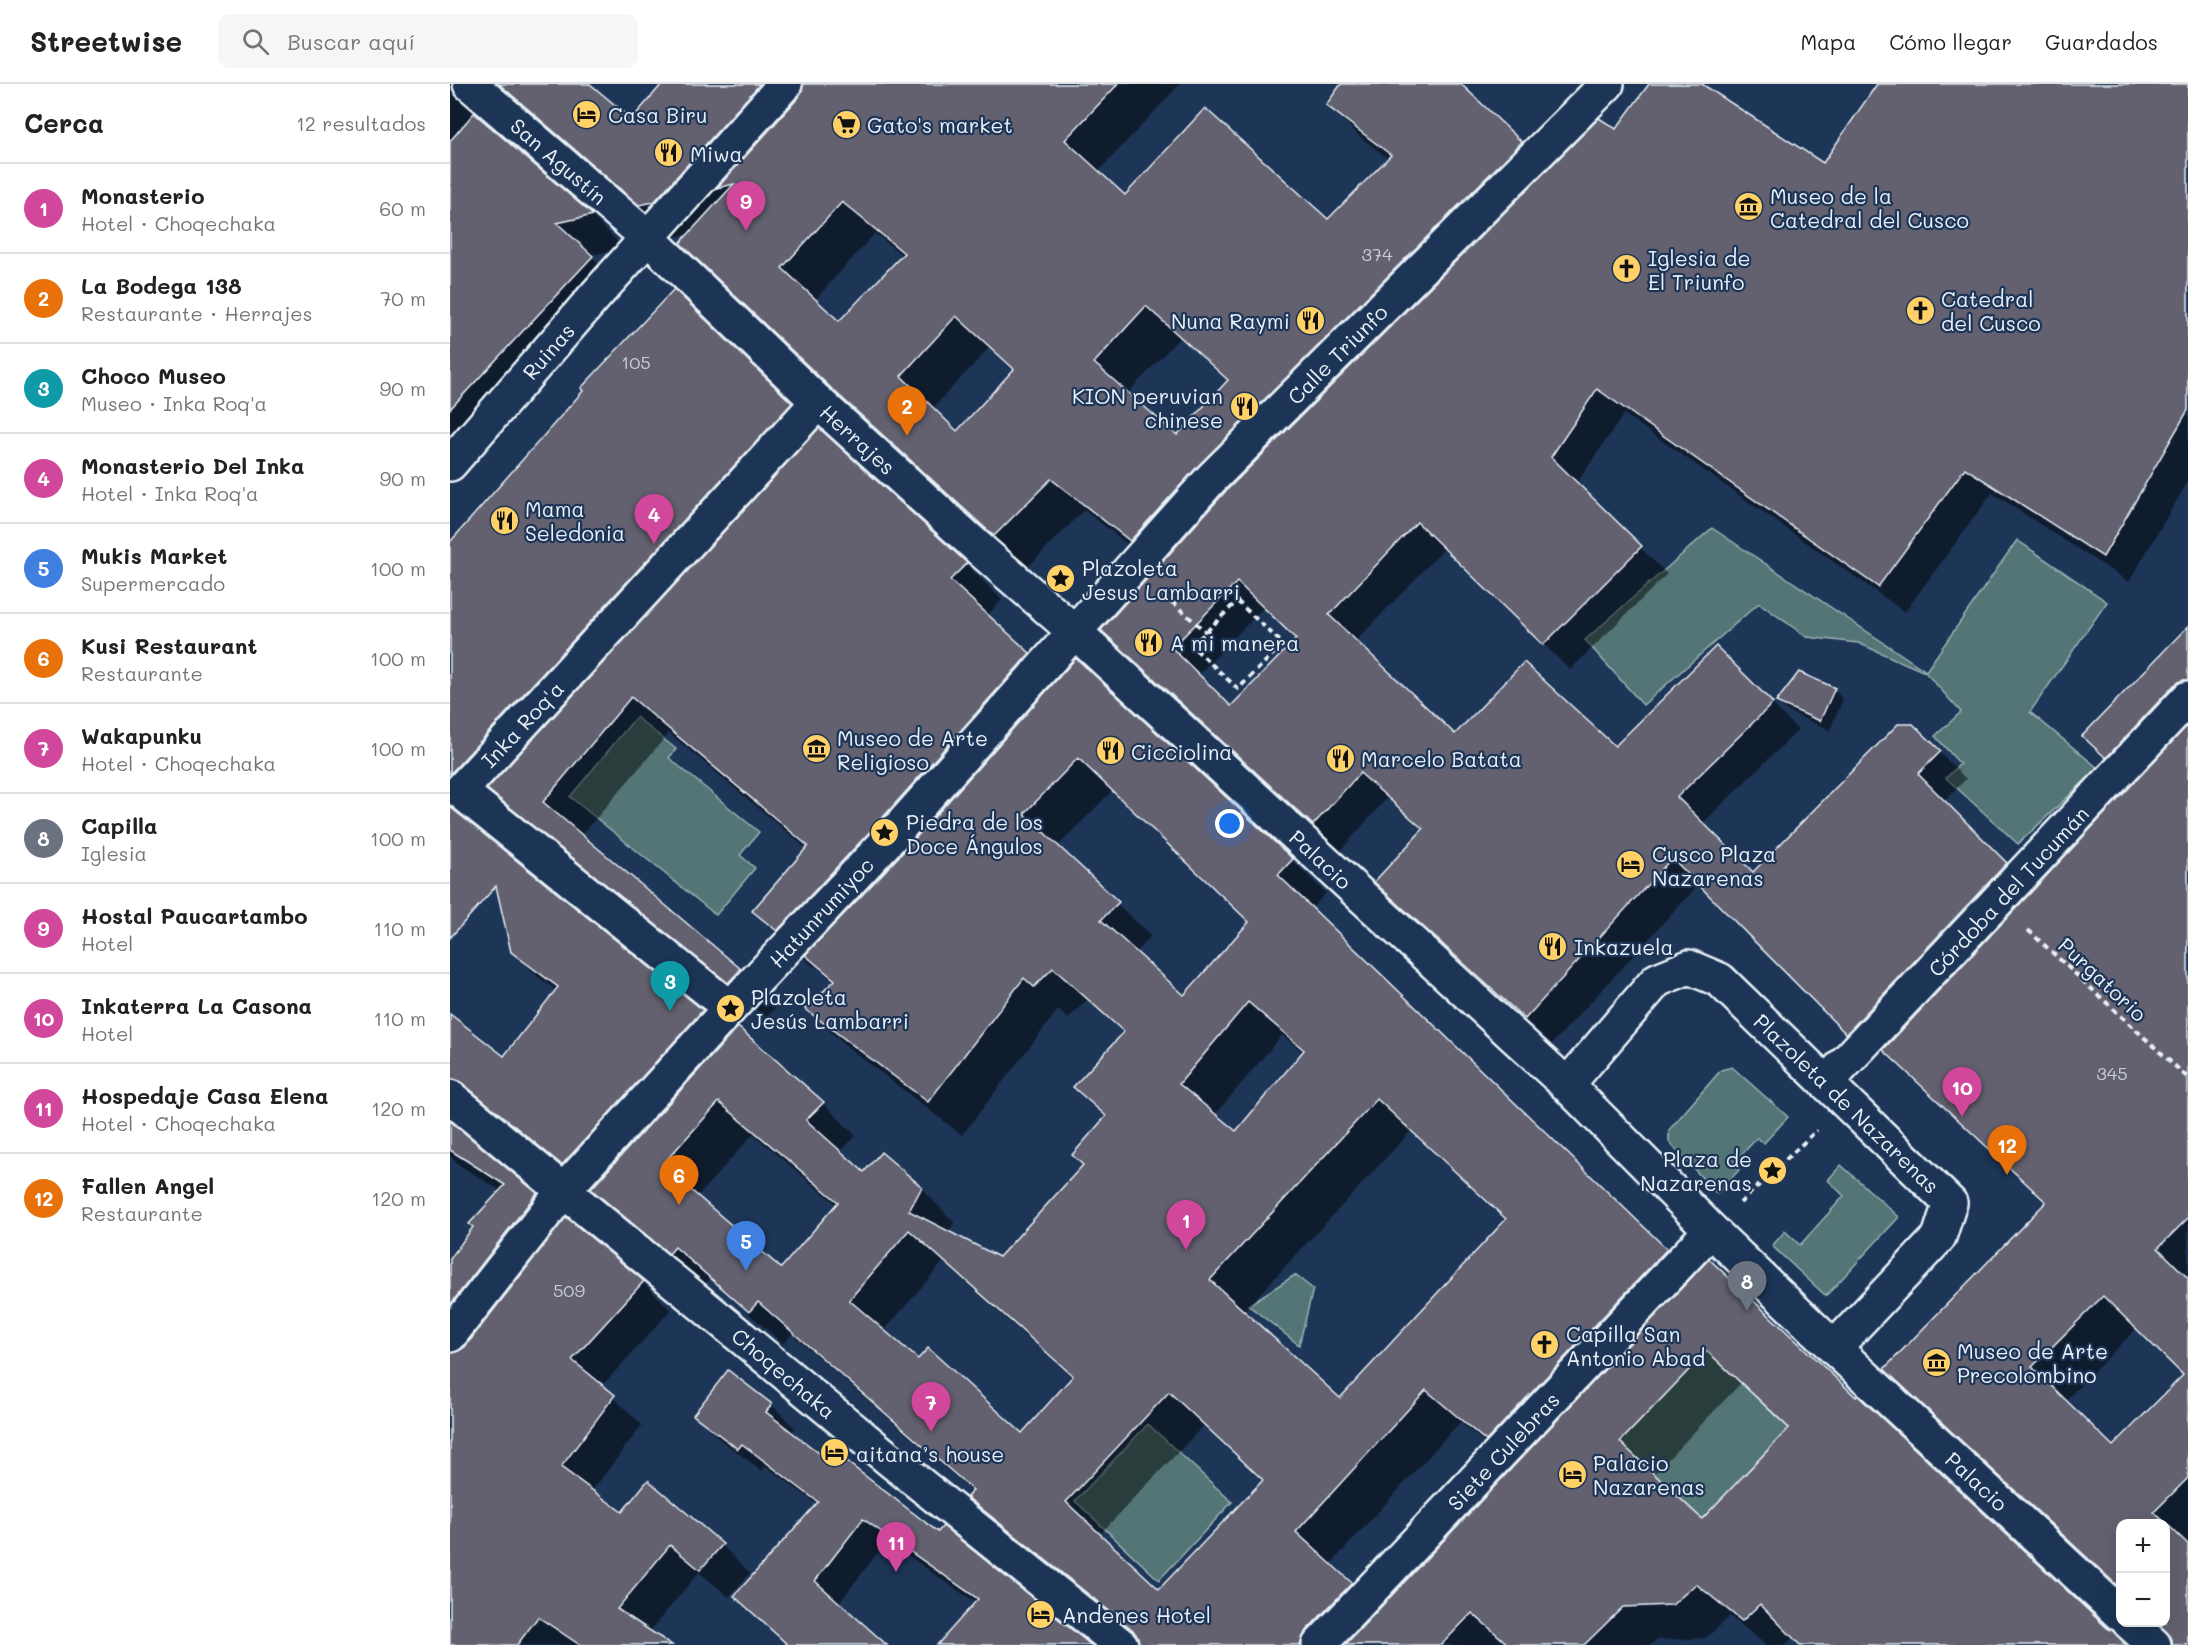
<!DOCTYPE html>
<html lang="es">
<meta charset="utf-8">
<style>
body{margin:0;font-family:Mali,sans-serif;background:#f6f6f6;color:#222}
.controls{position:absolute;right:18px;bottom:18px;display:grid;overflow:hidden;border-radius:12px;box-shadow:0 6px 24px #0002}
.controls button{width:54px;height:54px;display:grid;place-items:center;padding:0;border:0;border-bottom:2px solid #e0e0e0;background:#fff;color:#222;font:30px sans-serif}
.you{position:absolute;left:780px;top:740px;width:21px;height:21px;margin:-15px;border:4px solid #fff;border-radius:50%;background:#1a73e8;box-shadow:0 0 0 9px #1a73e833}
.badge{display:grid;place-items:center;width:39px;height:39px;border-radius:50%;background:#1a73e8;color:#fff;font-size:20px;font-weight:700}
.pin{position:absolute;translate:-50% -50px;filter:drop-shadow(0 2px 3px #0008)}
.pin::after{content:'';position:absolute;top:32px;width:21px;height:18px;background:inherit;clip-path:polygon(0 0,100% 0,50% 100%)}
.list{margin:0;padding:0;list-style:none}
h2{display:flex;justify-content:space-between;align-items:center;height:78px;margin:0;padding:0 24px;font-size:26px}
h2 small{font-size:20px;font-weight:400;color:#767676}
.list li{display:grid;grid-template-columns:39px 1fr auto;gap:18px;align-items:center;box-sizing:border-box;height:90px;padding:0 24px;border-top:2px solid #e0e0e0}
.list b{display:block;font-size:22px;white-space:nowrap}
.list p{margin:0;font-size:20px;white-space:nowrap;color:#767676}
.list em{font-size:20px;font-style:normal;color:#767676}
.icon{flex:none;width:33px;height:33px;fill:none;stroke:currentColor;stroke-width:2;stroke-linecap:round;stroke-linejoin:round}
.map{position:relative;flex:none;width:1738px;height:1561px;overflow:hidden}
header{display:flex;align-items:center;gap:36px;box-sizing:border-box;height:84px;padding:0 30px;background:#fff;border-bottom:2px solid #e0e0e0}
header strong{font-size:28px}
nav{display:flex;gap:33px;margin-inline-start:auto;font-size:21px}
.search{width:420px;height:54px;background:#f6f6f6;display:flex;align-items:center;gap:15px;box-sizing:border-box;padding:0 21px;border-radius:12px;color:#767676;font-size:22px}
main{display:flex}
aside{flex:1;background:#fff}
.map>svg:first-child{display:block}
</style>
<header>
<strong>Streetwise</strong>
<div class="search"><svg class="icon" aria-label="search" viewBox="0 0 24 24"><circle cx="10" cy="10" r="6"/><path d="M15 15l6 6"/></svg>Buscar aquí</div>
<nav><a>Mapa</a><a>Cómo llegar</a><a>Guardados</a></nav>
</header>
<main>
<aside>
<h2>Cerca<small>12 resultados</small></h2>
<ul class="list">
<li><span class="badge" style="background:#d1479c">1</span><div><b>Monasterio</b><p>Hotel · Choqechaka</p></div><em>60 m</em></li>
<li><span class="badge" style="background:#e8710a">2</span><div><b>La Bodega 138</b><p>Restaurante · Herrajes</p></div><em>70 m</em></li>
<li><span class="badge" style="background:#0f9aa8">3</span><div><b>Choco Museo</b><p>Museo · Inka Roq'a</p></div><em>90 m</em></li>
<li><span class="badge" style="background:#d1479c">4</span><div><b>Monasterio Del Inka</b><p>Hotel · Inka Roq'a</p></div><em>90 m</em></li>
<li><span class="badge" style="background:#3f7fe0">5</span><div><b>Mukis Market</b><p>Supermercado</p></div><em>100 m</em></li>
<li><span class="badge" style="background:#e8710a">6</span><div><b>Kusi Restaurant</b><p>Restaurante</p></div><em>100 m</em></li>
<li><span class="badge" style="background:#d1479c">7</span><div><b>Wakapunku</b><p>Hotel · Choqechaka</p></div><em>100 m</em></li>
<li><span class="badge" style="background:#6b7280">8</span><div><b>Capilla</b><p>Iglesia</p></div><em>100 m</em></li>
<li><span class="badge" style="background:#d1479c">9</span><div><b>Hostal Paucartambo</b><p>Hotel</p></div><em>110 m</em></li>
<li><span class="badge" style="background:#d1479c">10</span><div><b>Inkaterra La Casona</b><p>Hotel</p></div><em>110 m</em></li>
<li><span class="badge" style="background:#d1479c">11</span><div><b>Hospedaje Casa Elena</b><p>Hotel · Choqechaka</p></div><em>120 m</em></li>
<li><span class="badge" style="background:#e8710a">12</span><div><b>Fallen Angel</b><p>Restaurante</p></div><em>120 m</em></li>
</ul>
</aside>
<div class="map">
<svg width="1738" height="1561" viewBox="0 0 1738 1561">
<rect width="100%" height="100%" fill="#1d3557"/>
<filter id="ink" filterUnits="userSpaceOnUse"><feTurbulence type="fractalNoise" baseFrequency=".0167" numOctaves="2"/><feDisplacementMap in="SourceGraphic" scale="12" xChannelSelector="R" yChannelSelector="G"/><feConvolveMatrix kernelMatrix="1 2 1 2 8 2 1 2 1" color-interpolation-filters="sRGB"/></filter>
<g filter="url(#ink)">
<g fill="#527474" stroke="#9db2b6" stroke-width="1.5">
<polygon points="1262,444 1476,587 1567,456 1657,518 1580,628 1648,684 1568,760 1496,694 1510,680 1485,652 1511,628 1475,588 1408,559 1357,553 1309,519 1193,621 1135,556"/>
<polygon points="186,633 226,665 219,674 309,748 290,771 305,784 266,831 120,713"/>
<polygon points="1282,983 1338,1033 1314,1059 1307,1054 1284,1079 1289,1086 1267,1110 1219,1058 1219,1046 1271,986"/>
<polygon points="1391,1081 1449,1133 1376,1212 1322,1162 1335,1147 1350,1161 1394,1112 1378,1096"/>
<polygon points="845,1191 863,1205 849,1261 798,1221"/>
<polygon points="1257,1267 1339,1344 1252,1435 1170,1358"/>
<polygon points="698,1340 782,1418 709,1496 625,1417"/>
</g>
<g fill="#0007" fill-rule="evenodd">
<path d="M0,0H138L182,37L214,0H730L648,88L675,114L878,137L939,75L910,53L878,20L893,0H1003L1028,18L1098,87L1167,47L1200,0H1249L1373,81L1429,0H1738V397L1679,498L1542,409L1455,528L1174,330L1126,400L1217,490L1120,586L995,464L905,558L1005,652L1165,664L1266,564L1348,646L1252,740L1303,790L1462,641L1516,695L1493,718L1584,808L1684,701L1634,652L1738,544V1561H1724L1723,1556L1704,1538H1716V1440H1670V1507L1436,1285L1597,1119L1433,965L1424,975L1250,799L1102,960L926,798L974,746L937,714L890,767L653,546L708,484L634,426L577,484L415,337L265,192L242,149L223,153L67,18L58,14L33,30L34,39L142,132L174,164L140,171L174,205L0,392ZM274,109L276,111L258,131L256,129ZM425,149L453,172L389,239L365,216ZM730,253L778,297L727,353L677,310ZM540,263L565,286L507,349L482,325ZM814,523L847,555L781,624L748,591ZM1687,1244L1735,1292L1663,1364L1615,1317Z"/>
<path d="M341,320L368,347L516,480L552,516L537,532L607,598L626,576L842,776L876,809L861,825L1244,1194L1674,1561H1352L1344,1553L1335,1561H1316L1280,1532L1256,1554L1206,1556L1201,1561H753L814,1397L754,1341L649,1451L693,1494L660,1533L552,1447L519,1413L523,1408L342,1250L333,1260L260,1195L253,1202L176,1138L143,1105L288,945L373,1019L406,1052L390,1068L414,1090L471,1104L504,1138L499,1149L549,1175L634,1081L656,1035L625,1003L674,949L637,916L618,935L608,926L512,1051L391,958L357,925L385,899L366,880L364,883L341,863L304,827L357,765L219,649L131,752L290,886L327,922L316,934L116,773L79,737L82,733L45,696L22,721L18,730V741L0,784V460ZM662,707L801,839L734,913L685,869L701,852L607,763ZM832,951L854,969L786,1049L765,1031ZM961,1047L1057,1136L890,1316L793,1228ZM303,1050L387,1121L331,1186L247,1113ZM493,1178L623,1294L572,1351L468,1277L434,1247ZM1291,1299L1340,1345L1252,1437L1203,1391ZM1010,1338L1064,1384L929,1527L880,1481Z"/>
<polygon points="1384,606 1393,615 1380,646 1337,627 1328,618"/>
<polygon points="62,867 252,927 276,951 136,1104 40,1025 0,987 0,932 55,974 107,907 87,892"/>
<polygon points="0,1039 86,1111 114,1138 117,1135 193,1198 221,1226 152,1302 192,1341 142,1407 172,1430 272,1461 300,1489 279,1513 249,1488 199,1548 219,1561 0,1561 0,1177 51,1107 9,1081 0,1072"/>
<polygon points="279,1288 322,1321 345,1344 341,1349 378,1378 489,1450 639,1561 489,1561 526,1519 437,1457 388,1520 433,1561 338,1561 286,1512 368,1421 316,1382 312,1387 268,1354 245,1331"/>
</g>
<g fill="#63606f" stroke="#e8f1f8" stroke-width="1.5" fill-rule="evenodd">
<polygon points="49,0 140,0 182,35 212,0 310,0 204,118 189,121"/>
<path d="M353,0H668L615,56L675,111L755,24L878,135L941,71L876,21L891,0H1011L1072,58L748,382L680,457L601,395L544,452L381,304L230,159L284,100L267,104L349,13ZM392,118L454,169L389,237L332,184ZM696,222L778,296L727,351L644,279ZM506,232L564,285L507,347L451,292Z"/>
<path d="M1199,0H1252L1373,79L1427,0H1738V326L1653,473L1515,384L1428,503L1147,305L1101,373L1192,462L1093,561L967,438L879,531L1005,650L1074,578L1165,662L1266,562L1323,619L1227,713L1303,788L1448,640H1463L1491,667L1468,690L1557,779L1396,950L1222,774L1075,935L924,798L973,745L910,689L863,741L651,546L775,408L1149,34L1166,45ZM787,498L846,555L781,622L722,564Z"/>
<polygon points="24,29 143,131 107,139 143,172 0,325 0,57"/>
<polygon points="224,205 342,319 0,690 0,458 133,307 131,304"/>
<polygon points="369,344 517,479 500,496 580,569 426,741 327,847 302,827 358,762 181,613 93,718 291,885 278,899 37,705"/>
<polygon points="1738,542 1738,596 1732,596 1724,601 1656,674 1632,652"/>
<path d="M626,574L843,775L828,791L1217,1165L1036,1357L976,1306L846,1448L902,1499L855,1548L851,1561H689L688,1554L683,1546L517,1413L523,1406L308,1218L299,1228L225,1163L219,1170L141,1105L288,943L374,1018L356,1036L414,1088L431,1068L472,1103L459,1127L549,1173L633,1081L622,1071L656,1032L623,1003L674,948L603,884L584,903L574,894L478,1018L355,925L385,896L355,871L454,767ZM628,674L799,838L734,911L651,836L669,818L574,730ZM798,918L854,966L786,1047L729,1000ZM927,1015L1056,1135L890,1314L760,1196ZM269,1018L388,1118L331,1184L212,1081ZM459,1146L623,1292L572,1349L478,1264L468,1275L399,1216ZM719,1308L813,1396L709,1505L616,1418Z"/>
<polygon points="1349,588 1385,604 1370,637 1326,618"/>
<path d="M1738,641V1134L1708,1164L1738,1194V1394L1704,1428L1738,1460V1561H1722V1555L1717,1548L1707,1539H1716V1440H1671V1505L1434,1285L1596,1118L1433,966ZM1653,1212L1733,1291L1663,1362L1582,1283Z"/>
<polygon points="0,723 253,926 112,1081 12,999 0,995 0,930 54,972 108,903 61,868 46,802 0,854"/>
<polygon points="0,1037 87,1109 0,1221 0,1175 23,1143 19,1140 55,1101 0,1066"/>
<polygon points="116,1133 194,1197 122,1276 165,1311 111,1383 172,1428 198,1396 273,1460 250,1486 220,1461 167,1525 222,1561 130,1561 88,1533 67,1561 0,1561 0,1269 7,1268 15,1263"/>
<path d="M1259,1175L1406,1313L1407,1311L1657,1544L1663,1547L1676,1561H1350L1310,1520L1292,1537L1246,1500L1222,1521L1173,1523L1134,1561H1059L1022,1529L991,1561H895ZM1257,1267L1339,1344L1252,1435L1170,1358Z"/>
<polygon points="278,1286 322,1320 316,1328 378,1376 384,1368 488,1448 493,1442 641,1561 487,1561 528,1515 413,1435 365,1497 437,1561 338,1561 284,1512 368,1418 292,1360 288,1365 243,1331"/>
</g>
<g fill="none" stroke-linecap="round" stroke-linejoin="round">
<defs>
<g id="minor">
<polyline points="20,0 198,154 368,318 534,469 625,548 1117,1001 1261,1146 1384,1264 1670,1530"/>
<polyline points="0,380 146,211 335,0"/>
<polyline points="280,924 10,707 368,318"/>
<polyline points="1376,999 1738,614"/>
<polyline points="1117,1001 1207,896 1239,883 1270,896 1500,1119 1489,1153 1384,1264"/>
<polyline points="0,1013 439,1375 671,1561"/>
<polyline points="0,1251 114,1106 280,924 440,754 761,395 1157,0"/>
<polyline points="1679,1538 1704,1561"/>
<polyline points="869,1561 1261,1146"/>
</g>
</defs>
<use href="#minor" stroke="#e8f1f8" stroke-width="38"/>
<g stroke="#e8f1f8" stroke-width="4" stroke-dasharray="6 4.5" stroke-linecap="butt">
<polyline points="714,511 756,548"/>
<polygon points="787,517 833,560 788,605 742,562"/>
<polyline points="1578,846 1738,994"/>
<polyline points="1290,1119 1367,1046"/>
</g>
<use href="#minor" stroke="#1d3557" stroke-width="33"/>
</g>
</g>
<defs>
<symbol id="hotel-disc" viewBox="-11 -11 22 22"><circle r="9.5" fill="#ffd166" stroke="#1d3557"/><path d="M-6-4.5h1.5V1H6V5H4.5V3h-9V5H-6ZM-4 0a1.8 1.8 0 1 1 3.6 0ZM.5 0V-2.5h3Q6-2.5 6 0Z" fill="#111"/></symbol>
<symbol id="supermarket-disc" viewBox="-11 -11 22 22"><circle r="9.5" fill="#ffd166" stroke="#1d3557"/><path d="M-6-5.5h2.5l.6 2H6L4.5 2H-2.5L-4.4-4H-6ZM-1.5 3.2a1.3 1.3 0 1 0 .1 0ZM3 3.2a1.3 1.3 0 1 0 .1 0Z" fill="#111"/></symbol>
<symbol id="restaurant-disc" viewBox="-11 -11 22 22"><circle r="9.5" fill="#ffd166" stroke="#1d3557"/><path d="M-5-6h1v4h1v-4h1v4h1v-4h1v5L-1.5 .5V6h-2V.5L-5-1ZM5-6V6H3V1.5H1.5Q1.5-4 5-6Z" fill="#111"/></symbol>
<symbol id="museum-disc" viewBox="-11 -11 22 22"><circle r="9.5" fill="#ffd166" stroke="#1d3557"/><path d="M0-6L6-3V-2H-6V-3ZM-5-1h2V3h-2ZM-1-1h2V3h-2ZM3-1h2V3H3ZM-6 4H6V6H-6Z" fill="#111"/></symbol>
<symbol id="church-disc" viewBox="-11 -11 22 22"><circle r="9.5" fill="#ffd166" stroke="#1d3557"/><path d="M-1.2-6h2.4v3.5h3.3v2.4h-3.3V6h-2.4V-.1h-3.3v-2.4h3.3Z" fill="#111"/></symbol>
<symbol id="sight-disc" viewBox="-11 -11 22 22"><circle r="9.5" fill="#ffd166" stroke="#1d3557"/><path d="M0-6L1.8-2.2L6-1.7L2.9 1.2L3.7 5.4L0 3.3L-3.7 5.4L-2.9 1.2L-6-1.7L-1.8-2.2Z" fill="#111"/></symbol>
</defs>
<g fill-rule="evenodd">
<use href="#hotel-disc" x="120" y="14" width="33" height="33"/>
<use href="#supermarket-disc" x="380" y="24" width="33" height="33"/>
<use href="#restaurant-disc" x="202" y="52" width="33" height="33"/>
<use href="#museum-disc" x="1282" y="106" width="33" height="33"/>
<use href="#church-disc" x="1160" y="168" width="33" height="33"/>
<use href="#church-disc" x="1454" y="210" width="33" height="33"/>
<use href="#restaurant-disc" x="844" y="220" width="33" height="33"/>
<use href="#restaurant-disc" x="778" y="306" width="33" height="33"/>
<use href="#restaurant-disc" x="38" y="420" width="33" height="33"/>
<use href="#sight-disc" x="594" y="478" width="33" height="33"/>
<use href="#restaurant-disc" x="682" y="542" width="33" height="33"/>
<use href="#museum-disc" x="350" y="648" width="33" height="33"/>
<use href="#restaurant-disc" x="644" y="650" width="33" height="33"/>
<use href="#restaurant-disc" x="874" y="658" width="33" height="33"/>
<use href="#sight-disc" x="418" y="732" width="33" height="33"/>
<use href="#hotel-disc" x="1164" y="764" width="33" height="33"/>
<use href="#restaurant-disc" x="1086" y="846" width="33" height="33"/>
<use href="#sight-disc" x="264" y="908" width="33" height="33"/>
<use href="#sight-disc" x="1306" y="1070" width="33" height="33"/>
<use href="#church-disc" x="1078" y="1244" width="33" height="33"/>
<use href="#museum-disc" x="1470" y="1262" width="33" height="33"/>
<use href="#hotel-disc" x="368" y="1352" width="33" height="33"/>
<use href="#hotel-disc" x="1106" y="1374" width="33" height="33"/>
<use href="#hotel-disc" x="574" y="1514" width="33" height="33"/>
</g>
<g text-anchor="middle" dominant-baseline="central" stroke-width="4.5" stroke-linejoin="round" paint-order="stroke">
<g font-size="18" fill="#c7cdd6">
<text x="927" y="170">374</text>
<text x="186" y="278">105</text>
<text x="1662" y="989">345</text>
<text x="119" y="1206">509</text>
</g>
<g font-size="21" fill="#e8f1f8" stroke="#1d3557" text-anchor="start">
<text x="158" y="30">Casa Biru</text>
<text x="417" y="40">Gato's market</text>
<text x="240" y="69">Miwa</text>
<text x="1320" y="111">Museo de la<tspan x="1320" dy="24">Catedral del Cusco</tspan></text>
<text x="1198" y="173">Iglesia de<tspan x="1198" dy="24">El Triunfo</tspan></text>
<text x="1491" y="214">Catedral<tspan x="1491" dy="24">del Cusco</tspan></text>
<text x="840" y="236" text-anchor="end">Nuna Raymi</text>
<text x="773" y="311" text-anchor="end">KION peruvian<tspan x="773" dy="24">chinese</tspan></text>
<text x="75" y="424">Mama<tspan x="75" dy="24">Seledonia</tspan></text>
<text x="632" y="483">Plazoleta<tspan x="632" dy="24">Jesus Lambarri</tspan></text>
<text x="720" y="558">A mi manera</text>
<text x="387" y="653">Museo de Arte<tspan x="387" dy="24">Religioso</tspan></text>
<text x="681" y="667">Cicciolina</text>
<text x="911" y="674">Marcelo Batata</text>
<text x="456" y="737">Piedra de los<tspan x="456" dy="24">Doce Ángulos</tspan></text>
<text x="1202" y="769">Cusco Plaza<tspan x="1202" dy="24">Nazarenas</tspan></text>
<text x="1124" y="862">Inkazuela</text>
<text x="301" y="912">Plazoleta<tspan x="301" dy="24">Jesús Lambarri</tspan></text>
<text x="1302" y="1074" text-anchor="end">Plaza de<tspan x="1302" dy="24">Nazarenas</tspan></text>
<text x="1116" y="1249">Capilla San<tspan x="1116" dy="24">Antonio Abad</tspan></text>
<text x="1507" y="1266">Museo de Arte<tspan x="1507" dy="24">Precolombino</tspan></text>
<text x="406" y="1369">aitana’s house</text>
<text x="1143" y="1378">Palacio<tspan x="1143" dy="24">Nazarenas</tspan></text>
<text x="612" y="1530">Andenes Hotel</text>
</g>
<g font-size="21" fill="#e8f1f8" stroke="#1d3557">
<text transform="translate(109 77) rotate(41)">San Agustín</text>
<text transform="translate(98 267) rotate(-49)">Ruinas</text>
<text transform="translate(887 270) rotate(-45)">Calle Triunfo</text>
<text transform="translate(408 355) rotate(42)">Herrajes</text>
<text transform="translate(72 640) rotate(-47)">Inka Roq'a</text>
<text transform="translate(871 775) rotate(43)">Palacio</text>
<text transform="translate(1558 807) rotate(-47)">Córdoba del Tucumán</text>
<text transform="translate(371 828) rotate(-47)">Hatunrumiyoc</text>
<text transform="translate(1653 895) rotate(43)">Purgatorio</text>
<text transform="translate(1397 1019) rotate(44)">Plazoleta de Nazarenas</text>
<text transform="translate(334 1289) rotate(40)">Choqechaka</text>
<text transform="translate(1053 1367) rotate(-47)">Siete Culebras</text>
<text transform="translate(1527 1397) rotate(43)">Palacio</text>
</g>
</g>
</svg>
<div class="controls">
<button>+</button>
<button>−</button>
</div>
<div class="you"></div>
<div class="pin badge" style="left:736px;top:1166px;background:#d1479c">1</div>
<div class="pin badge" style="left:457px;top:352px;background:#e8710a">2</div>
<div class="pin badge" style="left:220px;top:927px;background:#0f9aa8">3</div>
<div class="pin badge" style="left:204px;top:460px;background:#d1479c">4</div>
<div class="pin badge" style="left:296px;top:1187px;background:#3f7fe0">5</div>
<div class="pin badge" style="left:229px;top:1121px;background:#e8710a">6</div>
<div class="pin badge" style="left:481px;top:1348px;background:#d1479c">7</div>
<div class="pin badge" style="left:1297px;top:1227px;background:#6b7280">8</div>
<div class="pin badge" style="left:296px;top:147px;background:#d1479c">9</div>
<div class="pin badge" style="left:1512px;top:1033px;background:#d1479c">10</div>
<div class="pin badge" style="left:446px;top:1488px;background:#d1479c">11</div>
<div class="pin badge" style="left:1557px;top:1091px;background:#e8710a">12</div>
</div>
</main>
